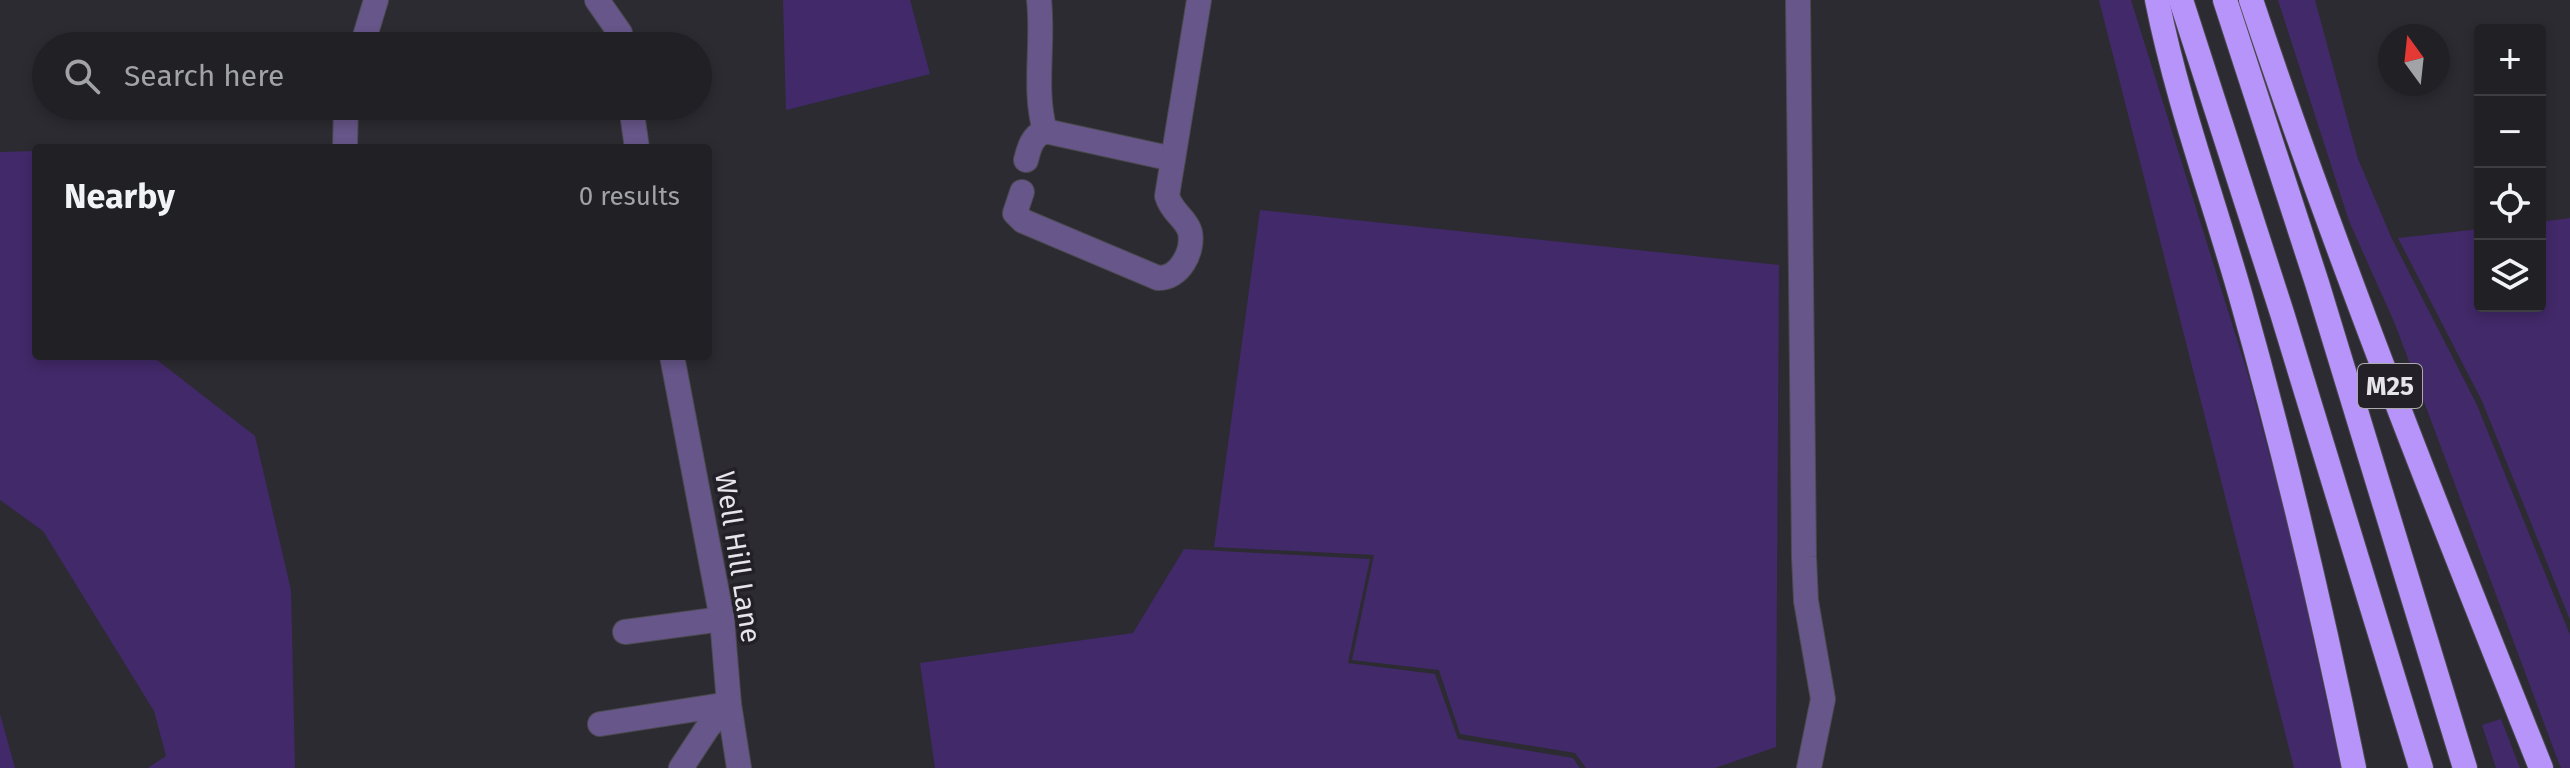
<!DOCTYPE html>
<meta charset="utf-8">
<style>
body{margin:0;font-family:"Fira Sans",sans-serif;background:#2d2d32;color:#f1f3f6}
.controls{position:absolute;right:24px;top:24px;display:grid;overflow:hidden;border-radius:8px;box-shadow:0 4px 12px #0003}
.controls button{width:72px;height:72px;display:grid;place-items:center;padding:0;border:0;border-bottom:2px solid #3e3e42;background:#212025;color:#f1f3f6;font:40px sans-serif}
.compass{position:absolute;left:2378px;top:24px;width:72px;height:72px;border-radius:50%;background:#212025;box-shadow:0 4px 12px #0003;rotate:345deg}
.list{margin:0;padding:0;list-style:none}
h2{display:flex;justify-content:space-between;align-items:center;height:104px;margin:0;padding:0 32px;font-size:34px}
h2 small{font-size:26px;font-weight:400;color:#a2a3a7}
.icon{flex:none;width:44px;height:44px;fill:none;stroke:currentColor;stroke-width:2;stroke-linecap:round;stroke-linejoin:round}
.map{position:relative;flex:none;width:2570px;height:768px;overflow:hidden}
.search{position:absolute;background:#212025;box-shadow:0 4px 12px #0003;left:32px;top:32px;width:680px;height:88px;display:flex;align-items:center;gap:20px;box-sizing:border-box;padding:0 28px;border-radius:44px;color:#a2a3a7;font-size:30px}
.panel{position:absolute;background:#212025;box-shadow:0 4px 12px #0003;left:32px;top:144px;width:680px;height:216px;border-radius:8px}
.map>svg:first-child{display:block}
</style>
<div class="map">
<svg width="2570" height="768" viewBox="0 0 2570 768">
<rect width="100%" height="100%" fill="#2c2b31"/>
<g fill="#422969">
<polygon points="783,0 910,0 930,74 786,110"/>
<polygon points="2099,0 2131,0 2249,378 2292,540 2341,768 2294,768"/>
<polygon points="2278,0 2315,0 2358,159 2392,239 2477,405 2570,635 2570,768 2561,768 2557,758 2395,324 2349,221"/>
<polygon points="36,151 36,356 152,356 255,436 291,590 295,768 148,768 166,756 154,711 43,531 0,500 0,152"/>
<polygon points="1260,210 1779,265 1776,747 1715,768 1586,768 1575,753 1460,734 1439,670 1352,660 1374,555 1214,547"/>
<polygon points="2570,218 2570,620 2482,401 2398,238 2480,229 2480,306 2540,306 2540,222"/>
<polygon points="1184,549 1370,559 1348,663 1435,674 1458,739 1573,758 1580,768 935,768 920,663 1133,633"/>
<polygon points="0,714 15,768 0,768"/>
<polygon points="2501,719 2520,768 2496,768 2482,725"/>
</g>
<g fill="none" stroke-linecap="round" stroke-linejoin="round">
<defs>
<g id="minor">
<polyline points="597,0 620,33 622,46"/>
<path d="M1039,0C1044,44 1033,89 1045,131"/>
<polyline points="1798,0 1804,557 1806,601 1823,699 1809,768"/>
<polyline points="362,46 376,0"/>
<polyline points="631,106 637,148"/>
<polyline points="345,148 346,106"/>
<path d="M1026,160C1029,148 1032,136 1045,131L1173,159"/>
<path d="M1022,192L1015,213L1023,221L1158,278C1179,279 1194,252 1190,232C1186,218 1172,213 1167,196L1199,0"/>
<polyline points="672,356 722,619 729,704 739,768"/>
<polyline points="625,632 722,619"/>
<polyline points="600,724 729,704"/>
<polyline points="681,768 708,727 729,704"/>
</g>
<g id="highway">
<path d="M2157,0C2177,101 2213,198 2241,297C2285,453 2322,610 2354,768"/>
<polyline points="2181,0 2282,313 2421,768"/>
<polyline points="2225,0 2317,283 2465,768"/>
<path d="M2251,0C2338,260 2439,514 2541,768"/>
</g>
</defs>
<use href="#minor" stroke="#4a494e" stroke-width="26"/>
<use href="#highway" stroke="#4a494e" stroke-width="26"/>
<use href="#minor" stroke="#67568a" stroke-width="24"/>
<use href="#highway" stroke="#b794fa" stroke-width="24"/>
</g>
<g text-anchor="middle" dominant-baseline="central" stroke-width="7" stroke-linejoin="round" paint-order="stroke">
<rect fill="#232127" stroke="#acaaaf" stroke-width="2" x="2358" y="364" width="64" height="44" rx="6"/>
<g font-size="26" font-weight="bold" fill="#e6e5e9">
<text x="2390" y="386">M25</text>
</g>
<g font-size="28" fill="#e6e5e9" stroke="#232127">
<text transform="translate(738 557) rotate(81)">Well Hill Lane</text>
</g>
</g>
</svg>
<div class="controls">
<button>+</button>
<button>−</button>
<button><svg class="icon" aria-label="locate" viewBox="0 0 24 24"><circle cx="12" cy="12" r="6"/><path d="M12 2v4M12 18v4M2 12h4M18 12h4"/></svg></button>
<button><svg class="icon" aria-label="layers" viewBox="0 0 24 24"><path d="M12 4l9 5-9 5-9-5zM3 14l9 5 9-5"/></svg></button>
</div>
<svg class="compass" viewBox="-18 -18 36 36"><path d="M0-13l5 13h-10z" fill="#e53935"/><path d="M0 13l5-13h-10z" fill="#a2a3a7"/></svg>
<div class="search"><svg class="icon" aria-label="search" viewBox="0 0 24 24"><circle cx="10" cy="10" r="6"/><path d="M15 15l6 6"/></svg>Search here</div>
<section class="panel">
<h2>Nearby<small>0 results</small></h2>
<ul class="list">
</ul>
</section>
</div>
